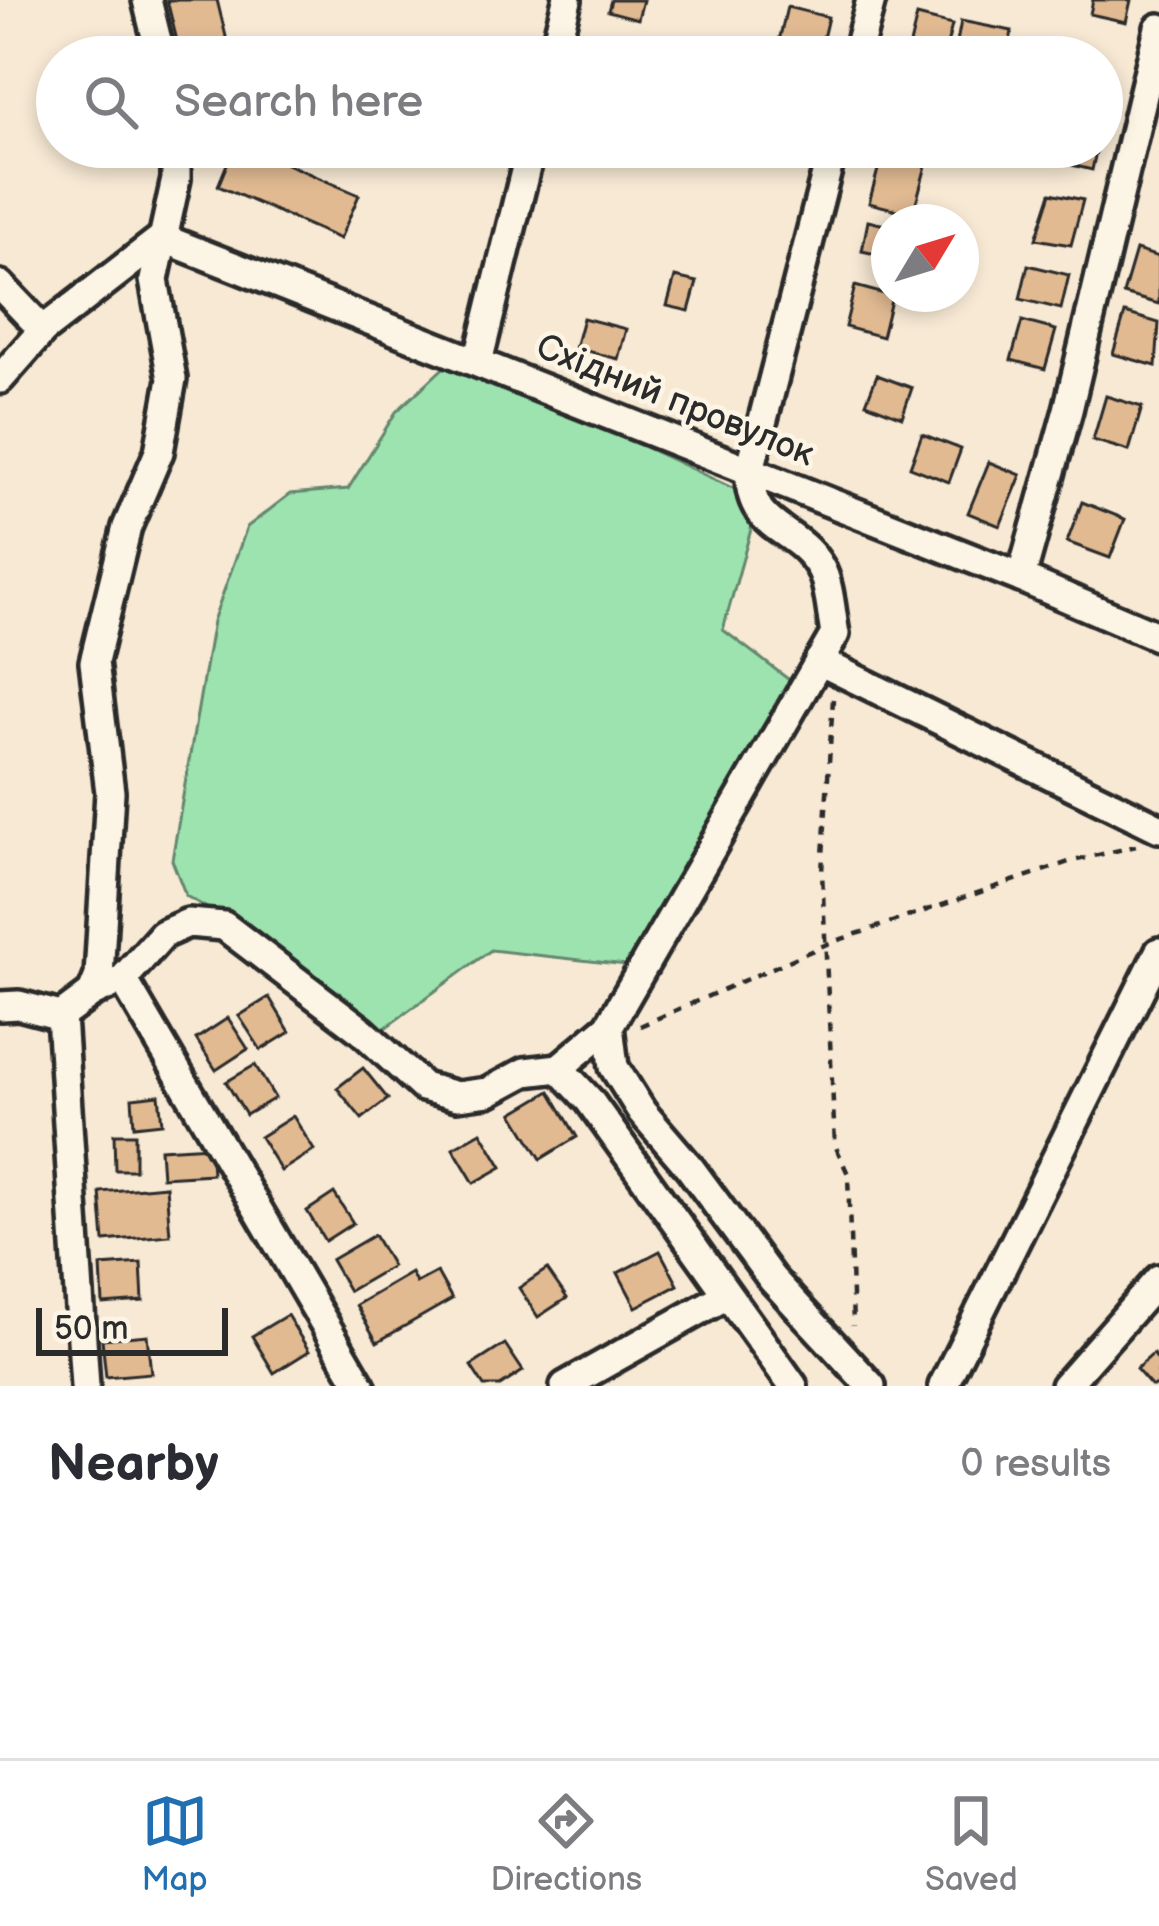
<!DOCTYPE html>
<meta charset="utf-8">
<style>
body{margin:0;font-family:"Balsamiq Sans",sans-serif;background:#f7f7f7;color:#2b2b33}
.compass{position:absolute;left:871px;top:204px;width:108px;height:108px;border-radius:50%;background:#fff;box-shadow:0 6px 18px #0003;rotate:52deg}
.scale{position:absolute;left:36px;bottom:30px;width:192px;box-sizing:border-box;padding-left:12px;border:6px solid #2b2b2b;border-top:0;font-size:33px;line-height:42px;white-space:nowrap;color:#2b2b2b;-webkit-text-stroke:9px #fcf5e5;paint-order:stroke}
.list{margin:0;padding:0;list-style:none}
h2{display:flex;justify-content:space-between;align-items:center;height:156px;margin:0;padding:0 48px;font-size:51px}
h2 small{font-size:39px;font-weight:400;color:#7c7c81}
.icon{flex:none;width:66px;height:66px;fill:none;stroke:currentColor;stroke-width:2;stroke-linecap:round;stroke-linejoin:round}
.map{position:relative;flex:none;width:1159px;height:1386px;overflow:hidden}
.search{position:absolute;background:#fff;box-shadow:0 6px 18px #0003;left:36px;right:36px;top:36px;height:132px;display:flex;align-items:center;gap:30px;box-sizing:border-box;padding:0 42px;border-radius:66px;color:#7c7c81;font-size:45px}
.sheet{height:372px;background:#fff}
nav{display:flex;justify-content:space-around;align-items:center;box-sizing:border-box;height:168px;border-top:3px solid #e1e1e2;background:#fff;font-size:33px;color:#7c7c81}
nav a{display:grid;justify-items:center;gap:6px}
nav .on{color:#1f6fb2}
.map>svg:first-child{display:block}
</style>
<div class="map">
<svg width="1159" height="1386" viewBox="0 0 1159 1386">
<rect width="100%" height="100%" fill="#f7e9d4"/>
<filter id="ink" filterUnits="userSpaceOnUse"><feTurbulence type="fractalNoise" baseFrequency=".00833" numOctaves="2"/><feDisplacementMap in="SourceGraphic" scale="24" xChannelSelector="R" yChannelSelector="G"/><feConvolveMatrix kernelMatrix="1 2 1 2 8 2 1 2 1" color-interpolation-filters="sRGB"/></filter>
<g filter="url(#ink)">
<polygon fill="#9de3b0" stroke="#64876e" stroke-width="3" points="454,358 739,491 753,522 723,630 796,685 635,966 491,950 381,1031 317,976 275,947 186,896 172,860 213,621 247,527 290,494 348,489 396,412"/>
<g fill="#e1ba92" stroke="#2b2b2b" stroke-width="3">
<polygon points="167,0 217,0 231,57 181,57"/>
<polygon points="611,0 643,0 638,19 608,11"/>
<polygon points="1093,0 1131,0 1126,22 1090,14"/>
<polygon points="787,7 828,17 820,51 779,41"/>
<polygon points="917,16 952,25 944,57 907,57"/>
<polygon points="961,21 1012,31 1007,57 955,53"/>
<polygon points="603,34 635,42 631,57 597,57"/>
<polygon points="234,147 248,147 359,195 340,239 218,186"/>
<polygon points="1041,147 1097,147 1092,170 1038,157"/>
<polygon points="883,151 927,162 913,214 869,203"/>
<polygon points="1051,193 1083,200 1071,245 1036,239"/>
<polygon points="868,221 889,226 889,257 862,251"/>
<polygon points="1136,250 1159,257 1159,304 1123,294"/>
<polygon points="1028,265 1069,275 1061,309 1020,299"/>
<polygon points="675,277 697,282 689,311 667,306"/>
<polygon points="855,286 892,296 882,337 845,327"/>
<polygon points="1125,313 1159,323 1156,366 1113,354"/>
<polygon points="583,318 626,329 618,359 575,348"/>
<polygon points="1022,321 1056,330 1045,369 1011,360"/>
<polygon points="877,375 912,388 902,417 866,403"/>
<polygon points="1106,396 1142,407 1129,451 1093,440"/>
<polygon points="922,434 961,449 949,482 910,467"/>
<polygon points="989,462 1021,475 1000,526 968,513"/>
<polygon points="1082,502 1125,519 1110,558 1067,542"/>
<polygon points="269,997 290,1032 261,1050 239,1016"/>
<polygon points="228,1018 248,1049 216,1070 196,1039"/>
<polygon points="255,1065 275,1098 246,1115 226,1082"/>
<polygon points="363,1068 388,1099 362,1119 337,1088"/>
<polygon points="550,1091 577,1137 541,1159 513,1113"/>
<polygon points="159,1095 162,1123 134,1126 132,1098"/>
<polygon points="293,1116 314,1150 281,1171 260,1137"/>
<polygon points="481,1132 502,1167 474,1183 453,1148"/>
<polygon points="114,1134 135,1134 135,1170 115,1170"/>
<polygon points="210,1146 212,1174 162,1177 160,1149"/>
<polygon points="166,1186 170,1235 104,1241 100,1192"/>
<polygon points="334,1193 353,1223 325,1241 307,1211"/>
<polygon points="374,1235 392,1266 349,1291 331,1260"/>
<polygon points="660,1251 678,1285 636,1307 618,1273"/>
<polygon points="141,1263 143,1301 103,1304 101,1266"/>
<polygon points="547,1269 567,1298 538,1317 519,1288"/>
<polygon points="437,1272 452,1299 377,1342 356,1305 411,1273 416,1283"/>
<polygon points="287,1315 309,1351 274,1373 252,1336"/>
<polygon points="147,1335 151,1373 106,1377 102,1339"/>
<polygon points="505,1344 523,1371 500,1386 484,1386 471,1366"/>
<polygon points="1153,1354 1159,1361 1157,1386 1151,1386 1136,1369"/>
</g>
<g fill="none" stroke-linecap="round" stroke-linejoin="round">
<defs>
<g id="minor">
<polyline points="147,0 161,57"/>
<polyline points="553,57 567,0"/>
<polyline points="856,57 871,0"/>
<polyline points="0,285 43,330"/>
<polyline points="478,362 531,147"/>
<polyline points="0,379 43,330 162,238 1021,578 1159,637"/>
<polyline points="1021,578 1068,410 1159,28"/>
<polyline points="819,661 1159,828"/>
<polyline points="123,979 361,1386"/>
<polyline points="92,993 99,976 110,792 94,662 127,527 159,452 172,379 154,280 176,179 176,147"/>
<polyline points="0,1006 19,1005 61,1016 92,993 123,979 163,934 188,923 224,926 362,1031 423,1087 457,1096 488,1092 525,1072 559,1068"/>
<polyline points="61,1016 85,1386"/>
<polyline points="609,1026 614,1067 642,1112 690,1168 772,1279 871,1386"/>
<path d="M559,1068L609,1026L835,634C831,614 830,584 820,567C796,525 747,531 750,470L833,147"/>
<polyline points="559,1068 589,1100 793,1386"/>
<polyline points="565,1386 727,1295"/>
<polyline points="943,1386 1159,952"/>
<polyline points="1065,1386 1159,1279"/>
</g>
</defs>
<use href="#minor" stroke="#2b2b2b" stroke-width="36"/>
<g stroke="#2b2b2b" stroke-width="4.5" stroke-dasharray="9 9" stroke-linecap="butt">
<polyline points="833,699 822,872 835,1145 848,1174 853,1326"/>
<polyline points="640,1026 827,944 1069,862 1136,846"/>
</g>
<use href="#minor" stroke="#fcf5e5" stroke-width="27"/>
</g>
</g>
<g text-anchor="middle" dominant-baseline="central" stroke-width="9" stroke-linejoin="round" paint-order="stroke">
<g font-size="36" fill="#2b2b2b" stroke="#fcf5e5">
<text transform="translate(675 401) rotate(22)">Східний провулок</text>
</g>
</g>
</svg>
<svg class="compass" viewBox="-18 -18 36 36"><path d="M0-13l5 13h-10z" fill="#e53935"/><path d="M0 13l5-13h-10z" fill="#7c7c81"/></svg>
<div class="scale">50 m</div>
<div class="search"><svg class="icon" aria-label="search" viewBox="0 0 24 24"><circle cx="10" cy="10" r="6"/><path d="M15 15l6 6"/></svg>Search here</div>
</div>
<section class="sheet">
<h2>Nearby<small>0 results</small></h2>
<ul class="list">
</ul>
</section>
<nav>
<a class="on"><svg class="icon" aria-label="map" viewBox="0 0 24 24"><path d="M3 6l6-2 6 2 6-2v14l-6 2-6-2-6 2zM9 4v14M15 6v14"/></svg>Map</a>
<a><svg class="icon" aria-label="directions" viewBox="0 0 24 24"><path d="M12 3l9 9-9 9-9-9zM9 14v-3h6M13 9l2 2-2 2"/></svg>Directions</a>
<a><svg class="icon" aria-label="saved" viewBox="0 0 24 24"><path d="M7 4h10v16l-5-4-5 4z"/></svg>Saved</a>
</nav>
